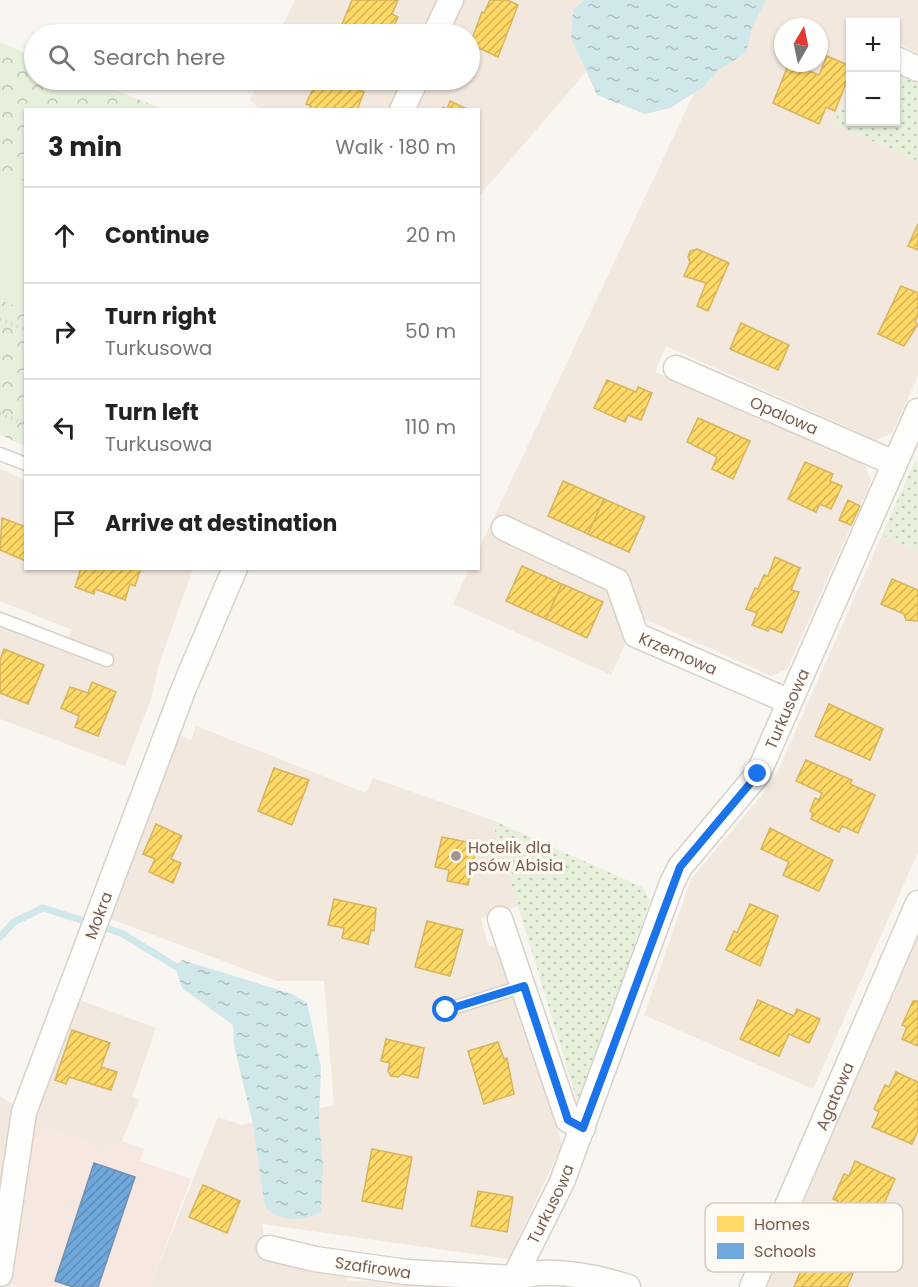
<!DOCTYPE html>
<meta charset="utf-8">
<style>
body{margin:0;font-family:Poppins,sans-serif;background:#f6f6f6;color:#222}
.controls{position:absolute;right:18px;top:18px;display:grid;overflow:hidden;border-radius:0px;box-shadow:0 2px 4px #0004}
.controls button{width:54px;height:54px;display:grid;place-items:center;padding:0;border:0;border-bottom:2px solid #e0e0e0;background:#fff;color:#222;font:30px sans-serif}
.compass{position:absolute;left:774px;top:18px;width:54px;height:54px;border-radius:50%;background:#fff;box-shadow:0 2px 4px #0004;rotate:9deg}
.stop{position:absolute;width:18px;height:18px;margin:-14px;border:4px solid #1a73e8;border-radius:50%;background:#fff}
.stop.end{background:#1a73e8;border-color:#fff;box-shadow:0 2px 6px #0008}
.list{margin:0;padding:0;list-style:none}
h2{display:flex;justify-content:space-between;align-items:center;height:78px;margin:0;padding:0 24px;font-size:26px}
h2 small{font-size:20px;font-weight:400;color:#767676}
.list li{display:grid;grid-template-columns:39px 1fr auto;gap:18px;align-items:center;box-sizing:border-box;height:96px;padding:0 24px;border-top:2px solid #e0e0e0}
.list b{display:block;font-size:22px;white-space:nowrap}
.list p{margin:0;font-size:20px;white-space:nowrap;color:#767676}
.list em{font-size:20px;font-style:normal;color:#767676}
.icon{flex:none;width:33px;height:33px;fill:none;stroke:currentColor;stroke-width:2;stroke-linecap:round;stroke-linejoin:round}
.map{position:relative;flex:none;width:918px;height:1287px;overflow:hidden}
.search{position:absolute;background:#fff;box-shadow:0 2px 4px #0004;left:24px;top:24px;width:456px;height:66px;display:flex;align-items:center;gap:15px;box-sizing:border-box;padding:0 21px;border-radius:33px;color:#767676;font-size:22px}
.panel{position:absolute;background:#fff;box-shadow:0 2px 4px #0004;left:24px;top:108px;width:456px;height:462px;border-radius:0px}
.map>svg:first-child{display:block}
</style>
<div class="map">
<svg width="918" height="1287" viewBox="0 0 918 1287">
<defs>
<pattern id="grass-dots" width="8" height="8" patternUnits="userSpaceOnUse" patternTransform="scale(1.5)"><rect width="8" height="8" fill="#e7f0db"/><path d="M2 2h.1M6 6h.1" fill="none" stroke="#c0c6b4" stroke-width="1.8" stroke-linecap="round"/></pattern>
<pattern id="park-crowns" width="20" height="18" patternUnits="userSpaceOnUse" patternTransform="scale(1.5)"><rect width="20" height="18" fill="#e7f0db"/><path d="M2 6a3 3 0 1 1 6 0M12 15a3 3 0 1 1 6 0" fill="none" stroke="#c0c6b4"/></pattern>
<pattern id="water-ripples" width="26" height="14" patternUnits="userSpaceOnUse" patternTransform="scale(1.5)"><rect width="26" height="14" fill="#d0e8ea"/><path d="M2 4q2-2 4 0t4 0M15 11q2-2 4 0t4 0" fill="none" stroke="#aebfc0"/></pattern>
<pattern id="homes-hatch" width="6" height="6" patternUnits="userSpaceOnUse" patternTransform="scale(1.5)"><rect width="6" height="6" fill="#ffd966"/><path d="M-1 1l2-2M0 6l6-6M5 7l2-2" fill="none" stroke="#d3b356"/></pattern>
<pattern id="schools-hatch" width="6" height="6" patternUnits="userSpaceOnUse" patternTransform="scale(1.5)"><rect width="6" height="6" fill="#6fa8dc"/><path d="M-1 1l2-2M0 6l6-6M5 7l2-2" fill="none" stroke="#608cb5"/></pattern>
</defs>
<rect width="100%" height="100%" fill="#f9f5f0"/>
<g fill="#f2e8de" fill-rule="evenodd">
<polygon points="295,0 584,0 573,10 571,38 586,72 479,196 478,110 261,110 250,100 259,80 470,80 470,34 279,34"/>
<path d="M738,0H918V53L896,43V22H850V87L834,124L918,161V376L892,433L876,440L666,346L655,372L865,465L871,482L787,669L771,676L638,616L611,675L453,604L469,569L478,568L479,549ZM783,27H819V63H783Z"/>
<polygon points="0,469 25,480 26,568 193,569 159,664 151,699 125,766 0,719 0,626 64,649 72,630 0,601"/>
<polygon points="882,535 918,551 918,852 813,1089 644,1015 691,879 773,782"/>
<polygon points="196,726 366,793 373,778 492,820 518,906 481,918 488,945 502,950 562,1144 509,1259 262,1224 267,1252 347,1269 346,1281 434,1280 473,1287 150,1287 218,1117 242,1125 334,1105 324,981 277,981 103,916 162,781 162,771 177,734 191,740"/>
<polygon points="918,936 918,1287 763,1287"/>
<polygon points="56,996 74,998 156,1028 132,1097 139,1100 122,1141 103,1149 29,1124 12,1286 16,1287 0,1287 0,1096 13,1104"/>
</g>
<polygon fill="#f6e8e1" points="28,1123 102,1149 122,1141 144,1149 140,1161 191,1179 150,1287 17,1287 7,1281"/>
<g fill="url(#grass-dots)">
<polygon points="896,73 918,83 918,161 834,124 850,87 850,122 896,122"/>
<polygon points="915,461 918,462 918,551 882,535"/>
<polygon points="492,820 642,887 650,900 579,1107"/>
</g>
<polygon fill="url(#park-crowns)" points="0,42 34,57 34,80 90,80 163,109 26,110 25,446 0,435"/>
<polygon fill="#e7f0db" points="0,170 25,181 25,310 0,300"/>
<g fill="url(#water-ripples)">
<polygon points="584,0 766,0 752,27 746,53 719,70 702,88 670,108 645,114 597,95 571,38 573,10"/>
<path d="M182,960L292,994L307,1003L321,1067L319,1117L323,1167L321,1212C303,1222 280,1222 265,1207L252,1120L234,1045L233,1025L182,988L175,966Z"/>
</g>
<g fill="url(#homes-hatch)" stroke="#d7b45e" stroke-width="1.5">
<polygon points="352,0 398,0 392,14 398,17 390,34 343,34 345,31 340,29"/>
<polygon points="490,0 507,0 518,5 498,57 470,44 482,12 484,13"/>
<polygon points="827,56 850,66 850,73 835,111 826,107 819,124 773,103 789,63 819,75"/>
<polygon points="317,80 363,80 359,90 364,92 357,110 310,110 311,106 306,104"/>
<polygon points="450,101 469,110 442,110 443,107 447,109"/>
<polygon points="918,224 918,250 908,246"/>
<polygon points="697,249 729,263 708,311 697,306 706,283 684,276 690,262 688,257 690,251"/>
<polygon points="901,286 918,293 918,315 915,322 918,324 904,346 878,334"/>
<polygon points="741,323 789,345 778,370 730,349"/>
<polygon points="607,380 636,392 638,387 652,393 641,420 628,415 625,422 594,408"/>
<polygon points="698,418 750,441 733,479 712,469 717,457 687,442"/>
<polygon points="805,462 833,474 830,481 842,486 831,509 820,504 816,512 788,499"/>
<polygon points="563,481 604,499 588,534 548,516"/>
<polygon points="604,499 645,517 629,552 588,534"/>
<polygon points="848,500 860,506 851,525 839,520"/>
<polygon points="2,518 26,527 26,561 0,550"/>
<polygon points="775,557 800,568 791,590 799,592 782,633 770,628 768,631 752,625 757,613 746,609 755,588 758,589 764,575 768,576"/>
<polygon points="522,566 562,584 546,619 506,601"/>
<polygon points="81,568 141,568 135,586 130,584 125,600 95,589 94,594 75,587"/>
<polygon points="892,579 918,590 918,621 906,620 904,614 881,604"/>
<polygon points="562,584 603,602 587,638 546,619"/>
<polygon points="4,649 44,665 28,704 0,693 0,660"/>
<polygon points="92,682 116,692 98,736 75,727 79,716 61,708 70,687 88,693"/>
<polygon points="829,704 883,729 870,760 815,736"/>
<polygon points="806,760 852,780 850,784 875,795 858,833 842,826 839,832 811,819 813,813 810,811 815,798 819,800 822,793 796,781"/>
<polygon points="274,768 309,780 292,825 258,811"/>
<polygon points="156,824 182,836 171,859 181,863 173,883 149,872 155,859 143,854"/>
<polygon points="770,828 833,860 819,891 783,875 789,862 761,849"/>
<polygon points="442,837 477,844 468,885 447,881 449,870 435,867"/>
<polygon points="334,899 376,908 374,931 371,930 368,944 342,938 344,928 328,925"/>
<polygon points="750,904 778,916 760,966 726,950 734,931 737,933"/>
<polygon points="427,921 463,930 450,976 415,967"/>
<polygon points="758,1000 794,1016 797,1009 820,1019 809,1043 789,1034 779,1056 740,1039"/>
<polygon points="913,1001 918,1001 918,1046 902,1039 907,1027 902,1025"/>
<polygon points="72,1030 110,1043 101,1067 117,1072 111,1090 69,1077 66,1084 55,1080"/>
<polygon points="386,1039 424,1048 418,1078 402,1074 398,1077 391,1076 388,1071 390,1063 381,1061"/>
<polygon points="498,1042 504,1059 507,1058 514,1094 484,1104 468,1051"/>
<polygon points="896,1072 918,1082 918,1130 912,1144 872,1127 879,1112 874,1109 885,1085 889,1087"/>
<polygon points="372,1149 412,1157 402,1209 362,1201"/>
<polygon points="855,1161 895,1179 871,1233 832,1216 838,1201 833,1199 844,1174 849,1176"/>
<polygon points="203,1185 240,1201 227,1233 189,1217"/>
<polygon points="478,1191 513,1197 507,1232 471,1226"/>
<polygon points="814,1253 854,1271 847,1287 794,1287 803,1266 808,1268"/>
</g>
<polygon fill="url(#schools-hatch)" stroke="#7291b1" stroke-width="1.5" points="94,1163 135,1177 98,1287 73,1287 55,1281"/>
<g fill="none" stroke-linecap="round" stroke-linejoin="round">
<g stroke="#d0e8ea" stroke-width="7">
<polyline points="103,927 123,934 175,966"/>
<polyline points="0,937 14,922 43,908 84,921"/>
</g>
<defs>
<g id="service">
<polyline points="0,454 26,464"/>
<polyline points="0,619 107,660"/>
<polyline points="446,1010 524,986"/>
</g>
<g id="minor">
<polyline points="435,34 451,0"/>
<polyline points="896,59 918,69"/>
<polyline points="402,110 416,80"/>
<path id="s1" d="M676,368L894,463"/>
<path id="s2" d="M504,528L617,581L636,635L788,701"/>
<polyline points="500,919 568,1120 583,1128"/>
<path id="s3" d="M269,1248L315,1259L406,1272L514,1278L562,1182L672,883L680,867L758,774L918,411"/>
<path id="s4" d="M0,1274L24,1112L184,688L235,568"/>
<path d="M507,1285C531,1262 598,1277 628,1287"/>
<path id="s5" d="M752,1287L918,903"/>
</g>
</defs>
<use href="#service" stroke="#d7d1cb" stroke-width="15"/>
<use href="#minor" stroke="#d7d1cb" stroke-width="27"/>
<g stroke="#dcd5d0" stroke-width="4" stroke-dasharray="1.5 4.5" stroke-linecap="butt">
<polyline points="0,319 26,330"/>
<polyline points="0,413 26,424"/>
</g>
<use href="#service" stroke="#fefefd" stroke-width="12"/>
<use href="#minor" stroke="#fefefd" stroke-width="24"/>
</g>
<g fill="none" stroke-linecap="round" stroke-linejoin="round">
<polyline stroke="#1a73e8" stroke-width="8" points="446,1010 524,986 568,1120 583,1128 680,867 758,774"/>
</g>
<circle fill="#a69286" stroke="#fffaf3" stroke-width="2" cx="456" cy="856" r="6"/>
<g text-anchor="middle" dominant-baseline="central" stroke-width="6" stroke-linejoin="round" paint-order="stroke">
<g font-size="16" fill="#7a5c4d" stroke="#fffaf3">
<text stroke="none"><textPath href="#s1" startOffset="118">Opalowa</textPath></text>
<text stroke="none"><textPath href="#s2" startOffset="228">Krzemowa</textPath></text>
<text stroke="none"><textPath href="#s3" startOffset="884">Turkusowa</textPath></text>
<text stroke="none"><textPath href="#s4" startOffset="374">Mokra</textPath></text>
<text stroke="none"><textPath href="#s5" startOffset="208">Agatowa</textPath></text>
<text stroke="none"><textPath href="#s3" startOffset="330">Turkusowa</textPath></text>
<text stroke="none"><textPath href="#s3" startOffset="106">Szafirowa</textPath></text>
</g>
<g font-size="16" fill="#7a5c4d" stroke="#fffaf3" text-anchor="start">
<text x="468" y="847">Hotelik dla<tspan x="468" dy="18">psów Abisia</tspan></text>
</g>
</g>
<rect x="705" y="1203" width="198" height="69" rx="9" fill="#fffaf3" stroke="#d7cbc1" stroke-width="1.5"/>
<rect x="717" y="1216" width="27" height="16" fill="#ffd966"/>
<rect x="717" y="1243" width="27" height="16" fill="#6fa8dc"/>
<g font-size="16" fill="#7a5c4d">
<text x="754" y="1230">Homes</text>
<text x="754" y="1257">Schools</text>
</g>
</svg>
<div class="controls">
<button>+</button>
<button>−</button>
</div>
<svg class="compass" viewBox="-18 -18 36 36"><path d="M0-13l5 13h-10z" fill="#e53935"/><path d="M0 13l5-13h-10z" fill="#767676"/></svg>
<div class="stop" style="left:446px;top:1010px"></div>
<div class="stop end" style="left:758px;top:774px"></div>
<div class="search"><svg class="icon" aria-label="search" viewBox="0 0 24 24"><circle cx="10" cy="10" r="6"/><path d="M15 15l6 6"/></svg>Search here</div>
<section class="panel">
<h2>3 min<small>Walk · 180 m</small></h2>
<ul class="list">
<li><svg class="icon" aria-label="ahead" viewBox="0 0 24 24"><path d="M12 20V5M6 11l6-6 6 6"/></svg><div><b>Continue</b></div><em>20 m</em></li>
<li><svg class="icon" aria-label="right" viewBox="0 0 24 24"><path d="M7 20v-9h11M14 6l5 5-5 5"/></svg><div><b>Turn right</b><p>Turkusowa</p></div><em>50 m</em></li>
<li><svg class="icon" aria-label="left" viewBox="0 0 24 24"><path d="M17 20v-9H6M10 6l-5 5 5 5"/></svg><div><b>Turn left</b><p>Turkusowa</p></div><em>110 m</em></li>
<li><svg class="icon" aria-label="arrive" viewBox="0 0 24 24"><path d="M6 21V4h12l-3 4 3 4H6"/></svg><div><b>Arrive at destination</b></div></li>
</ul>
</section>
</div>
